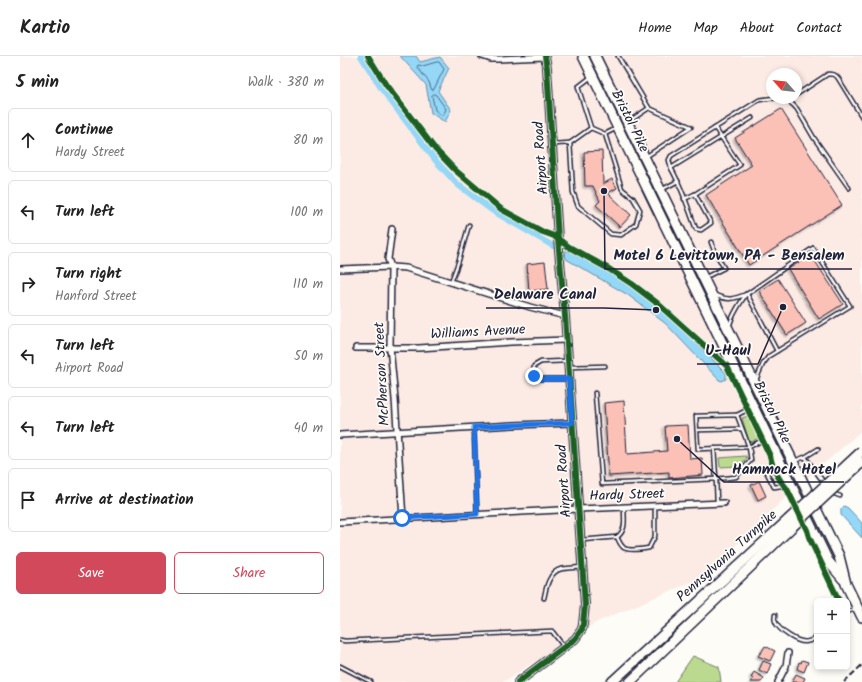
<!DOCTYPE html>
<meta charset="utf-8">
<style>
body{margin:0;font-family:Kalam,sans-serif;background:#f2f2f2;color:#222}
.controls{position:absolute;right:12px;bottom:12px;display:grid;overflow:hidden;border-radius:6px;box-shadow:0 2px 6px #0003}
.controls button{width:36px;height:36px;display:grid;place-items:center;padding:0;border:0;border-bottom:1px solid #e0e0e0;background:#fff;color:#222;font:20px sans-serif}
.compass{position:absolute;left:426px;top:12px;width:36px;height:36px;border-radius:50%;background:#fff;box-shadow:0 2px 6px #0003;rotate:297deg}
.stop{position:absolute;width:12px;height:12px;margin:-9px;border:3px solid #1a73e8;border-radius:50%;background:#fff}
.stop.end{background:#1a73e8;border-color:#fff;box-shadow:0 1px 4px #0008}
.list{margin:0;padding:0;list-style:none}
h2{display:flex;justify-content:space-between;align-items:center;height:52px;margin:0;padding:0 16px;font-size:17px}
h2 small{font-size:13px;font-weight:400;color:#767676}
.list li{display:grid;grid-template-columns:26px 1fr auto;gap:12px;align-items:center;box-sizing:border-box;height:64px;margin:0 8px 8px;padding:0 8px;border:1px solid #e0e0e0;border-radius:6px}
.list b{display:block;font-size:15px;white-space:nowrap}
.list p{margin:0;font-size:13px;white-space:nowrap;color:#767676}
.list em{font-size:13px;font-style:normal;color:#767676}
.actions{display:flex;gap:8px;padding:12px 16px}
.actions a{flex:1;padding:9px 0;border:1px solid #d1495b;border-radius:6px;text-align:center;font-size:14px;color:#d1495b}
.actions .main{background:#d1495b;color:#fff}
.icon{flex:none;width:22px;height:22px;fill:none;stroke:currentColor;stroke-width:2;stroke-linecap:round;stroke-linejoin:round}
.map{position:relative;flex:none;width:522px;height:626px;overflow:hidden}
header{display:flex;align-items:center;gap:24px;box-sizing:border-box;height:56px;padding:0 20px;background:#fff;border-bottom:1px solid #e0e0e0}
header strong{font-size:19px}
nav{display:flex;gap:22px;margin-inline-start:auto;font-size:14px}
main{display:flex}
aside{flex:1;background:#fff}
.map>svg:first-child{display:block}
</style>
<header>
<strong>Kartio</strong>
<nav><a>Home</a><a>Map</a><a>About</a><a>Contact</a></nav>
</header>
<main>
<aside>
<h2>5 min<small>Walk · 380 m</small></h2>
<ul class="list">
<li><svg class="icon" aria-label="ahead" viewBox="0 0 24 24"><path d="M12 20V5M6 11l6-6 6 6"/></svg><div><b>Continue</b><p>Hardy Street</p></div><em>80 m</em></li>
<li><svg class="icon" aria-label="left" viewBox="0 0 24 24"><path d="M17 20v-9H6M10 6l-5 5 5 5"/></svg><div><b>Turn left</b></div><em>100 m</em></li>
<li><svg class="icon" aria-label="right" viewBox="0 0 24 24"><path d="M7 20v-9h11M14 6l5 5-5 5"/></svg><div><b>Turn right</b><p>Hanford Street</p></div><em>110 m</em></li>
<li><svg class="icon" aria-label="left" viewBox="0 0 24 24"><path d="M17 20v-9H6M10 6l-5 5 5 5"/></svg><div><b>Turn left</b><p>Airport Road</p></div><em>50 m</em></li>
<li><svg class="icon" aria-label="left" viewBox="0 0 24 24"><path d="M17 20v-9H6M10 6l-5 5 5 5"/></svg><div><b>Turn left</b></div><em>40 m</em></li>
<li><svg class="icon" aria-label="arrive" viewBox="0 0 24 24"><path d="M6 21V4h12l-3 4 3 4H6"/></svg><div><b>Arrive at destination</b></div></li>
</ul>
<div class="actions"><a class="main">Save</a><a>Share</a></div>
</aside>
<div class="map">
<svg width="522" height="626" viewBox="0 0 522 626">
<defs>
<filter id="shadow"><feDropShadow dx="-2" dy="2" stdDeviation="1" flood-color="#0004"/></filter>
</defs>
<rect width="100%" height="100%" fill="#fdfcf7"/>
<filter id="ink" filterUnits="userSpaceOnUse"><feTurbulence type="fractalNoise" baseFrequency=".025" numOctaves="2"/><feDisplacementMap in="SourceGraphic" scale="8" xChannelSelector="R" yChannelSelector="G"/><feConvolveMatrix kernelMatrix="1 2 1 2 8 2 1 2 1" color-interpolation-filters="sRGB"/></filter>
<g filter="url(#ink)">
<path fill="#fceae4" fill-rule="evenodd" d="M0,0H522V374L445,442L363,521L257,566L163,626H0ZM432,18H456V42H432Z"/>
<g fill="#bcd990" stroke="#6f7e66">
<polygon points="408,360 410,362 419,381 412,386 409,385 402,362"/>
<polygon points="406,400 407,402 399,410 380,411 379,402"/>
<polygon points="353,600 379,611 381,626 335,626"/>
</g>
<g fill="#94d7f6" stroke="#668fab">
<polygon points="60,0 76,0 80,6 100,1 109,12 98,35 111,54 105,66 91,57 86,29"/>
<polygon points="226,194 250,205 281,223 331,262 386,317 386,323 382,325 379,324 326,268 288,239 226,203 225,197"/>
<polygon points="504,450 508,452 522,467 522,482 501,459 501,453"/>
</g>
<g fill="none" stroke-linecap="round" stroke-linejoin="round">
<g stroke="#506a86" stroke-width="1">
<polygon points="97,6 99,6 104,13 94,33 92,34 91,32 89,26 77,11 78,9 82,10"/>
<polygon points="94,38 96,39 106,53 103,59 101,59 95,54 92,40"/>
</g>
<polyline stroke="#94d7f6" stroke-width="6" points="21,0 41,32 56,52 96,105 117,128 153,155 213,190"/>
</g>
<g fill="#fbc0b6" stroke="#22223b" filter="url(#shadow)">
<polygon points="441,53 502,149 409,209 366,139 412,109 395,82"/>
<polygon points="262,95 263,128 272,123 277,132 268,137 291,159 280,171 256,149 260,145 253,130 245,130 244,96"/>
<polygon points="471,199 503,248 479,263 448,213"/>
<polygon points="205,206 208,233 189,235 187,208"/>
<polygon points="438,223 466,267 447,279 419,235"/>
<polygon points="284,345 287,398 327,395 325,370 348,369 350,403 362,402 363,419 329,422 329,416 269,420 264,347"/>
<polygon points="419,425 426,440 418,444 411,429"/>
<polygon points="425,590 435,595 430,605 418,600 420,597 421,597"/>
<polygon points="462,604 468,606 464,616 457,613 459,606 461,607"/>
<polygon points="423,605 431,608 427,618 419,614"/>
<polygon points="414,616 424,622 421,626 411,626 413,623 411,621"/>
<polygon points="456,618 465,622 463,626 452,626"/>
</g>
<g fill="none" stroke-linecap="round" stroke-linejoin="round">
<defs>
<g id="lane">
<polyline points="278,0 309,52"/>
<path d="M456,39L488,18C493,18 495,18 498,22L522,61"/>
<polyline points="448,45 452,42"/>
<polyline points="288,66 309,52 351,71 307,100"/>
<polyline points="265,78 277,72"/>
<polyline points="230,87 251,72"/>
<polyline points="213,88 230,87 233,136 238,150 271,178 281,179 296,168 300,154 293,142 282,133 265,78 251,72 238,31 251,21"/>
<path d="M331,112L329,104L331,100L419,44C434,42 446,39 457,53L474,82L509,132"/>
<polyline points="323,133 338,125"/>
<path d="M355,138L371,167L361,174L356,173C348,152 342,131 331,112L412,62"/>
<polyline points="344,143 355,138 400,109 375,72"/>
<polyline points="366,221 384,212 374,194 371,186"/>
<polyline points="111,226 118,207 129,169"/>
<polyline points="407,238 437,295"/>
<path d="M375,239C388,245 394,243 407,238L473,192L510,250L429,300L423,308L416,324"/>
<path d="M390,268C393,257 400,248 406,238"/>
<polyline points="227,305 201,306 194,310 194,320 201,323 228,323"/>
<polyline points="229,311 265,310"/>
<polyline points="255,337 262,428 376,423 377,446"/>
<polygon points="397,359 409,391 358,393 356,360"/>
<polyline points="397,359 411,352"/>
<polyline points="134,372 137,458"/>
<polyline points="357,374 402,373"/>
<polyline points="374,392 376,423 396,421 411,404 409,391 427,382"/>
<polyline points="465,401 485,428"/>
<polyline points="436,402 426,415 434,431 448,429"/>
<polyline points="454,405 465,401 478,393"/>
<polyline points="492,437 500,440"/>
<path d="M277,481C279,485 280,489 284,492C289,495 303,493 309,492L315,480V450"/>
<path d="M242,484L277,481C287,474 284,463 284,452"/>
<path d="M204,542C206,532 209,516 221,513C228,512 235,512 241,511"/>
<polyline points="507,556 515,553"/>
<path d="M435,559C435,562 434,562 435,565C438,574 459,589 469,585C472,585 475,581 477,579"/>
<polyline points="0,584 5,585 212,575 224,591"/>
<polyline points="0,610 31,626"/>
</g>
<g id="street">
<polyline points="142,0 151,3 159,3 205,1"/>
<polyline points="52,173 48,203 51,211 50,291 55,343 63,462"/>
<polyline points="0,213 51,211 66,212 190,251 225,260"/>
<polyline points="16,292 79,292 171,286 226,284"/>
<polyline points="0,379 173,369 232,367"/>
<polyline points="0,466 238,453 384,447"/>
<polyline points="438,626 446,610 448,597"/>
</g>
<polyline id="secondary" points="178,626 235,583 242,573 243,568 245,549 225,260 218,183 207,12 205,0"/>
<g id="highway">
<polyline points="243,0 488,505 503,523"/>
<polyline points="255,0 499,500 506,528 522,561"/>
<polyline points="272,626 448,464"/>
<polyline points="290,626 453,470"/>
</g>
</defs>
<use href="#lane" stroke="#22223b" stroke-width="5.5"/>
<use href="#street" stroke="#22223b" stroke-width="8"/>
<use href="#secondary" stroke="#22223b" stroke-width="10"/>
<use href="#highway" stroke="#22223b" stroke-width="12"/>
<use href="#lane" stroke="#fdfcf7" stroke-width="2.5"/>
<use href="#street" stroke="#fdfcf7" stroke-width="5"/>
<use href="#secondary" stroke="#fdfcf7" stroke-width="7"/>
<use href="#highway" stroke="#fdfcf7" stroke-width="9"/>
<polyline stroke="#22223b" stroke-width="2" stroke-dasharray="6 3" stroke-linecap="butt" points="504,626 522,609"/>
<defs>
<g id="highway-bridge">
<polyline points="448,464 522,395"/>
<polyline points="453,470 522,406"/>
</g>
</defs>
<use href="#highway-bridge" stroke="#22223b" stroke-width="12" stroke-linecap="butt"/>
<use href="#highway-bridge" stroke="#fdfcf7" stroke-width="9"/>
<defs>
<g id="cycleway">
<path d="M28,0L46,29L95,93L115,114L161,153L203,176L214,180L229,191L269,213L292,228L317,247L387,310L430,400C432,411 439,424 447,433L467,474L469,481L499,545"/>
<polyline points="178,626 235,583 242,573 243,568 245,549 225,260 218,183 207,12 205,0"/>
</g>
</defs>
<use href="#cycleway" stroke="#fdfcf7" stroke-width="8"/>
<use href="#cycleway" stroke="#1b5e20" stroke-width="6"/>
</g>
</g>
<g fill="none" stroke-linecap="round" stroke-linejoin="round" filter="url(#ink)">
<polyline stroke="#1a73e8" stroke-width="5" points="62,462 137,458 134,371 174,369 232,367 229,323 201,323 194,320"/>
</g>
<g text-anchor="middle" dominant-baseline="central" stroke-width="3.5" stroke-linejoin="round" paint-order="stroke">
<g font-size="14" fill="#22223b" stroke="#fdfcf7">
<text transform="translate(290 65) rotate(64)">Bristol Pike</text>
<text transform="translate(201 102) rotate(-94)">Airport Road</text>
<text transform="translate(138 276) rotate(-3)">Williams Avenue</text>
<text transform="translate(42 318) rotate(-93)">McPherson Street</text>
<text transform="translate(432 356) rotate(64)">Bristol Pike</text>
<text transform="translate(224 425) rotate(-94)">Airport Road</text>
<text transform="translate(287 439) rotate(-2)">Hardy Street</text>
<text transform="translate(387 500) rotate(-42)">Pennsylvania Turnpike</text>
</g>
</g>
<path fill="none" stroke="#22223b" stroke-width="1.5" d="M264 135L265 213H512M316 254L264 252H146M443 251L418 308H357M337 383L384 426H504"/>
<g fill="#22223b" stroke="#fdfcf7" stroke-width="1.5">
<circle cx="264" cy="135" r="4"/>
<circle cx="316" cy="254" r="4"/>
<circle cx="443" cy="251" r="4"/>
<circle cx="337" cy="383" r="4"/>
</g>
<g font-size="15" text-anchor="middle" font-weight="bold" fill="#22223b" stroke="#fdfcf7" stroke-width="3.5" stroke-linejoin="round" paint-order="stroke">
<text x="389" y="204">Motel 6 Levittown, PA - Bensalem</text>
<text x="205" y="243">Delaware Canal</text>
<text x="388" y="299">U-Haul</text>
<text x="444" y="418">Hammock Hotel</text>
</g>
</svg>
<div class="controls">
<button>+</button>
<button>−</button>
</div>
<svg class="compass" viewBox="-18 -18 36 36"><path d="M0-13l5 13h-10z" fill="#e53935"/><path d="M0 13l5-13h-10z" fill="#767676"/></svg>
<div class="stop" style="left:62px;top:462px"></div>
<div class="stop end" style="left:194px;top:320px"></div>
</div>
</main>
